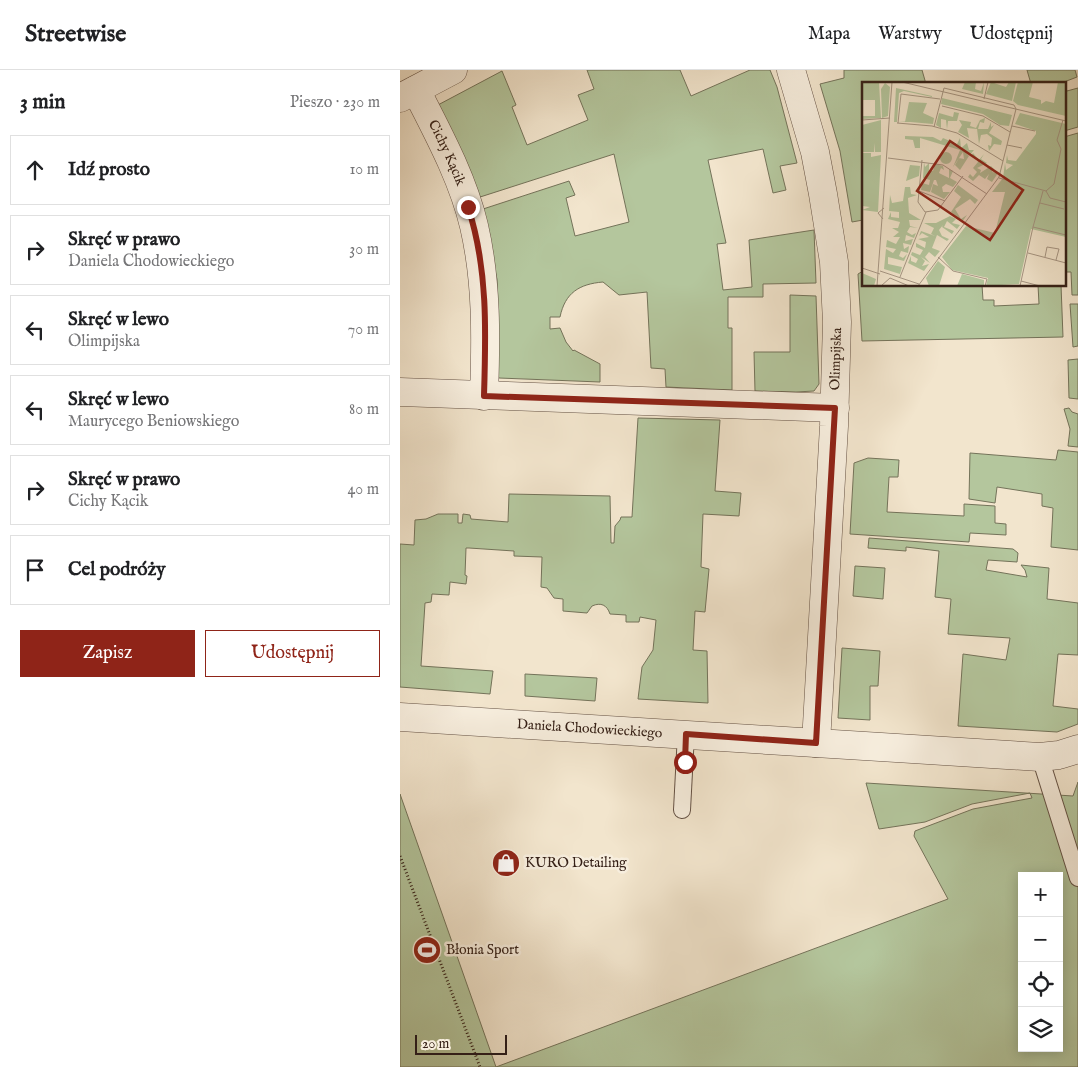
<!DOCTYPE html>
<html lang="pl">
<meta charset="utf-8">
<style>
body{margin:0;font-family:"IM FELL English",serif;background:#f2f2f2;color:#202124}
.controls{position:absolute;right:15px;bottom:15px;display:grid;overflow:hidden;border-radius:0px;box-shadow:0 2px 12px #0003}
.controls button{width:45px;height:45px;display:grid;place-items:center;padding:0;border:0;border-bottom:1px solid #e0e0e0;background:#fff;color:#202124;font:25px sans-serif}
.scale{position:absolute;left:15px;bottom:12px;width:92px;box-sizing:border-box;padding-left:5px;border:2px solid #352017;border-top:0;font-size:14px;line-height:18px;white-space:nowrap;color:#352017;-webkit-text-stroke:4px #f7eede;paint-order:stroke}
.stop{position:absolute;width:15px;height:15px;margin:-11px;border:4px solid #8f2418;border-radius:50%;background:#fff}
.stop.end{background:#8f2418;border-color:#fff;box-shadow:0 1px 5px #0008}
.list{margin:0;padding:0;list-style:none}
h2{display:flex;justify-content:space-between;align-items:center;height:65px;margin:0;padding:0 20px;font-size:21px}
h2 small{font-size:16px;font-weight:400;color:#757577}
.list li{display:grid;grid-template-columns:32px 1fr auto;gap:15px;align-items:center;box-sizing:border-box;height:70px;margin:0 10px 10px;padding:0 10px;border:1px solid #e0e0e0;border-radius:0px}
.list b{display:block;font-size:19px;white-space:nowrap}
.list p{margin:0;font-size:16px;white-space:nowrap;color:#757577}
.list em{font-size:16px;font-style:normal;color:#757577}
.actions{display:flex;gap:10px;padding:15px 20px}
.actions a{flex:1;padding:11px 0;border:1px solid #8f2418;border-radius:0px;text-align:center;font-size:18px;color:#8f2418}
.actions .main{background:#8f2418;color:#fff}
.icon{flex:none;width:28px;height:28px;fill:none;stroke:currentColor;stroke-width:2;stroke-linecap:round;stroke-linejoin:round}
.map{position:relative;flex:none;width:678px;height:997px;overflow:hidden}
header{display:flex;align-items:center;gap:30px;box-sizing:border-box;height:70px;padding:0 25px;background:#fff;border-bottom:1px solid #e0e0e0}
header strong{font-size:24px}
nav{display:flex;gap:28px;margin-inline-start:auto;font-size:18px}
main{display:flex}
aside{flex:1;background:#fff}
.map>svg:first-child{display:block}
</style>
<header>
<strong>Streetwise</strong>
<nav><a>Mapa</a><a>Warstwy</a><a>Udostępnij</a></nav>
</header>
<main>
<aside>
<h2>3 min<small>Pieszo · 230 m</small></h2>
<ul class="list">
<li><svg class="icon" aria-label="ahead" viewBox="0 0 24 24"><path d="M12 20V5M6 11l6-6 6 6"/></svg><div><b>Idź prosto</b></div><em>10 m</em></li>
<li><svg class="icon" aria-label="right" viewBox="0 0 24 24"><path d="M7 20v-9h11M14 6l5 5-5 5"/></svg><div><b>Skręć w prawo</b><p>Daniela Chodowieckiego</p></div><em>30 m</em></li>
<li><svg class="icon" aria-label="left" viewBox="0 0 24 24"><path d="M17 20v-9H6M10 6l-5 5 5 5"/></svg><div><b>Skręć w lewo</b><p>Olimpijska</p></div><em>70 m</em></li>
<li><svg class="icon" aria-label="left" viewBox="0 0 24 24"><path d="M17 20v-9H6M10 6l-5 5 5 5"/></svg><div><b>Skręć w lewo</b><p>Maurycego Beniowskiego</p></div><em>80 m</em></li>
<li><svg class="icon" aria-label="right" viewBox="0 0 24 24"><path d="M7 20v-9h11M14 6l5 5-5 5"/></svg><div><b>Skręć w prawo</b><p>Cichy Kącik</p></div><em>40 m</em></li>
<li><svg class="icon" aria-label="arrive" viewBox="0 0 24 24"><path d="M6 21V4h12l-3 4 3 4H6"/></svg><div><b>Cel podróży</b></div></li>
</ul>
<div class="actions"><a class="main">Zapisz</a><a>Udostępnij</a></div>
</aside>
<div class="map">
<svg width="678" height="997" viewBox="0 0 678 997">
<rect width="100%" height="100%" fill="#f2e5cd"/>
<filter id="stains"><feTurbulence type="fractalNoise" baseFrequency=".004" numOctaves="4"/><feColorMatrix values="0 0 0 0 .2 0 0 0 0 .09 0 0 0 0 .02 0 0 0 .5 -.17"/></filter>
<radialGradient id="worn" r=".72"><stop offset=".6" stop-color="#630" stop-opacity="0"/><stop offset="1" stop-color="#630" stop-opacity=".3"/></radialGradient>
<g fill="#b4c69d" stroke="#74735a" fill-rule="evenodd">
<path d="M187,0H280L291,26L350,0H370L377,17L397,93L380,96L386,120L373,123L363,79L308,90L326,173L317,174L323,220L352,217L349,170L414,160L416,213L363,214V227H328V258H332V320L266,317L265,299L251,298L247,222L219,225L203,212C179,214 165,223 160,247H150V259L160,258L166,272L173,281L174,280L200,294V312L99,308L97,305V209L80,140L169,111L175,125L166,128L175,166L229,152L214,84L77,128L36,36L102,1L116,35L112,37L127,75L188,50L178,25L194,19Z"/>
<polygon points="444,0 522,0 526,14 463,14 463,150 452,152 440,81 420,14 444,8"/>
<polygon points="627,0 675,0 677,7 664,12 667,21 678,18 678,57 664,61 664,14 631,14"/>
<polygon points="678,63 678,225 672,225 671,202 664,202 664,67"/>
<polygon points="463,201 463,215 582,215 583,230 594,230 594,236 639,234 638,215 661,215 663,267 462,271 458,204"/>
<polygon points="390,225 416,226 419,314 414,321 396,322 355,321 354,282 390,282"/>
<polygon points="670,234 678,234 678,276 673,277"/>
<polygon points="678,289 678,329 669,328 668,290"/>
<polygon points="669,338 672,342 678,344 678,377 668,376 670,359 664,339"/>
<path d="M238,348L320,350L315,421L341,423L339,446L303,444L301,497L309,499L305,542L295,541L293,580L307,581L308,633L238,629L242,597L253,580L256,550L240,547L239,552H226V545L210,544C207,535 201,532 192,536L187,543L163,541V529L154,528L147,518L141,517L142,487L114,486V481L69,478H66L65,505L67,506L66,514L50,512L49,525L32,524L31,532L25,533L21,596L93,601L90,624L0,617V474L14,475L15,450L26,449L38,444H58V453H62L63,444L70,445L71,449L108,452L109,424L210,426L211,473H214L215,456L220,450L221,447H232Z"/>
<polygon points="658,380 678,382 678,480 651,477 653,438 642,436 642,424 597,417 595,433 569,429 570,383 656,390"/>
<polygon points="468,388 499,390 498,407 489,407 487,442 564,446 564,434 595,436 595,453 606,454 606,465 570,463 569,472 450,464 454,393"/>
<polygon points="469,468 613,479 618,483 617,492 588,490 586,500 627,507 625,500 621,495 649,498 647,529 678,533 678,585 658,584 653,636 678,639 678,654 657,662 558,656 563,584 606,590 610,568 548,564 551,529 535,527 539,481 506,477 506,481 468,478"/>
<polygon points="455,496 485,498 483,529 453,526"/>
<polygon points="442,578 480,581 478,616 470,616 470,650 438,648"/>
<polygon points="125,604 197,608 195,631 125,626"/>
<path d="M678,712V997H0V724L96,997L548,829L514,766L515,761L573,739L632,728L630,723L572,734L525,752L479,759L466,713L673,726ZM622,806H659V978H622Z"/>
</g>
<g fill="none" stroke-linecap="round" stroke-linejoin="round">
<defs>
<g id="service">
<polyline points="640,687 678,808"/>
<polyline points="282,740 286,664"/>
</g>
<g id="minor">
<polyline points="391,0 415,82 423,124 434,192 437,252 434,356 416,673"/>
<path id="s1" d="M16,20C38,63 63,109 74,156C87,212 86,269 84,326"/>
<polyline points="0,28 53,0"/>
<polyline points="0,322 435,338"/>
<path id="s2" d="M0,647L640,687L659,685L678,679"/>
</g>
</defs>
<use href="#service" stroke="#645144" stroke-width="18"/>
<use href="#minor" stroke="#645144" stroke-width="29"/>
<polyline stroke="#352017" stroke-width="3" stroke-dasharray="1 2.5" stroke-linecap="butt" points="0,786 80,997"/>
<use href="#service" stroke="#f7eede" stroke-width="16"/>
<use href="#minor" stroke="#f7eede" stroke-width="28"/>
</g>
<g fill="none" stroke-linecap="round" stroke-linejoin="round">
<path stroke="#8f2418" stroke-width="6" d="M68,137C88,198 86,262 84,326L435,338L416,673L286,664L285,692"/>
</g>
<defs>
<symbol id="shop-disc" viewBox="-11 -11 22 22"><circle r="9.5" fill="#8f2418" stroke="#f7eede"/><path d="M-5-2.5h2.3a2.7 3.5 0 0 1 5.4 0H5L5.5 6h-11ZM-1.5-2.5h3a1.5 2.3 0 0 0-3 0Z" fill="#fff"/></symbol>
<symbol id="stadium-disc" viewBox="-11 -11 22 22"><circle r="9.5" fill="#8f2418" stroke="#f7eede"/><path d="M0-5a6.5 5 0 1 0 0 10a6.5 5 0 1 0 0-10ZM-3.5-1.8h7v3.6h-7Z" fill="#fff"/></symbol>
</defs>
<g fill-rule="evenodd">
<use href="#shop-disc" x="90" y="777" width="32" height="32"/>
<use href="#stadium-disc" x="11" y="864" width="32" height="32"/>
</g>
<g text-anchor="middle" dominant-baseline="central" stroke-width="5" stroke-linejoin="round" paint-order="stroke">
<g font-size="14" fill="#352017" stroke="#f7eede">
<text stroke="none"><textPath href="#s1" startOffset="70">Cichy Kącik</textPath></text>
<text transform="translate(436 289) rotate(-88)">Olimpijska</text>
<text stroke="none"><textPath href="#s2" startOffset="190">Daniela Chodowieckiego</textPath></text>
</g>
<g font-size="14" fill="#352017" stroke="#f7eede" text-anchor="start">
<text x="125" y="793">KURO Detailing</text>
<text x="46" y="880">Błonia Sport</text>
</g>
</g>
<g transform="translate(462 12)">
<rect width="204" height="204" fill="#f2e5cd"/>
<path d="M0,0H17L19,36L0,37V34H13V18H0ZM103,0H114L113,7L119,9L122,0L121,12L100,7ZM129,0L144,5L147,0H154L150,19L124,12ZM156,0H171L167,15L179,18V22L184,19L192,21L196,0H204V34L156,23L151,19ZM23,1L28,5L26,34L20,36L19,7ZM34,6L70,14V15L42,9L37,11L35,40H32ZM80,16L150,33L147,44L138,43L121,32L79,22ZM47,20L65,21L61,31L72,36L71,42L37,39L43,40ZM92,30L97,31L95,39H86L85,47L84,38L79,37V46L74,43L77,31L91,35ZM158,31L204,42V155L169,147L157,202L124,204L126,196L90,188L80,175L104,144L133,151L143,110H130L141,96L143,81L144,88L151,83L144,81L145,73L146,78L154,79L174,52V49L153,42ZM123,36L122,41L118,40L116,47H126L129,40V45L132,43L127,51L140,59L139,63L132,62L127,69L126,63L129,64L130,56L125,52L119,53L117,62L115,47L105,46L107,56L96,50L100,43L97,38L109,40L108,44L114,46L118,38ZM19,38V70H13L12,61V70H0V43ZM43,54L71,55L79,59L81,56L95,62L98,56L99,66L105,61L107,68H112L108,73L103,70L107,74L98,88L93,83L97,76L102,77L101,70L91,85L98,68L58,56V66H53L51,58L43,57ZM78 76a6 6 0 1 1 12 0a6 6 0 1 1-12 0ZM1,71H9V75L19,73L16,130L0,128L8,125L0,124ZM111,71L117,78L122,72L119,77L125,81L115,86L119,88L118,91L129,84L132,87L130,90L136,91L130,100L125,97L127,92L123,97L117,93L111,99L106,95L108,92L111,95L115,90L111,86L116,80L114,75L109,74ZM62,80L63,85L67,81V88L71,89L73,82L81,84L82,88L79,86L77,91L87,96V87L91,89L88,96L95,100L91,105L84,102L80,105L81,110H88L82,117L69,110L71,102L76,104L74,98H72L68,110L59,108L60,101L67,103L68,98L61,96ZM48,83L58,84L57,94L44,99ZM96,103L116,118L113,122L108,117L93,127L99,137L105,133L100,140L89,130L99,115L92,109ZM43,105H48L49,112L55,113L46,116L47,131L59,138H47L48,144L56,146L48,145L45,150L50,153L54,151L52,156L44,153L43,159L51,157L49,163L41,161L42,167L47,164L46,171L39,169L37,174L41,176L45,172L42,179L26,175V182L40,185L38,192L22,187L24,167L31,171L34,167L24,165L25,158L34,162L38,155H31L37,150L30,146H36L38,140L26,137L29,130V135L37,136V130L27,129L28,113L30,121L41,119ZM88,134L94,137L90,141L98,143L95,147L85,139L82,145L92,149L90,152L80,145L81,143L77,148L80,154L87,157L85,159L75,153L70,166L78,169L73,175L67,170L63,175L68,181L59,175L63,179L60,184L67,182L62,189L46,181L49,174V179L54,181L56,177L49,173L50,170L58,173L61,168L54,165V161L63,166L64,160L56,157L67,155L60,151L57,154L59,149L73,154L69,152L72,146L62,141H74ZM76,179L83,185L77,204H67L64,196ZM0,191L14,197L12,204H0ZM100,192L122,198V204H95Z" fill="#b4c69d"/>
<path fill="none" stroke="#a69684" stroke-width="1" d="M40,0L204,39M122,17L126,0M80,24L121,34L148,50M0,38L28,36M35,41L70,44L95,51L141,79M36,41L39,12L78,17M150,44L173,49M145,63L160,66M26,76L81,83L125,112M60,78L56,120L63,130L76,128L101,94M137,96L184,109L192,102L199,67L195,58L201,38M57,109L83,119M181,109L171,145L204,153M184,109L188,116L204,120M178,121L202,127M21,137L16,131L22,126M166,171L204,181M76,175L91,189L125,197L123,204M183,175L185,165L197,167L194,178M0,186L18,192M18,189L57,202M38,195L64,130M159,199L178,204M15,204L30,0M19,204L28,196L47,204M56,204L137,95L154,27L152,23L82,6L72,45M158,204L171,145"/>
<path fill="#8f2418" fill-opacity="0.15" stroke="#8f2418" stroke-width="2.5" d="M88,59L161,108L128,158L55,109Z"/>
<rect width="204" height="204" fill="none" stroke="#352017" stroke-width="2.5"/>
</g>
<rect width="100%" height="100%" filter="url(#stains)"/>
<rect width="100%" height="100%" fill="url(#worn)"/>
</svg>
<div class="controls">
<button>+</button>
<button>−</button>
<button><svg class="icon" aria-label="locate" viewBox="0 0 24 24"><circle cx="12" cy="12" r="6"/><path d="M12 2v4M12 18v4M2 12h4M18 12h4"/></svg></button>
<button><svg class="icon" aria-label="layers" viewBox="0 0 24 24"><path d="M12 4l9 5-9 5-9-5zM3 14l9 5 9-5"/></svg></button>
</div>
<div class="scale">20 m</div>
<div class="stop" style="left:285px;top:692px"></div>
<div class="stop end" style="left:68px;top:137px"></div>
</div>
</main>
